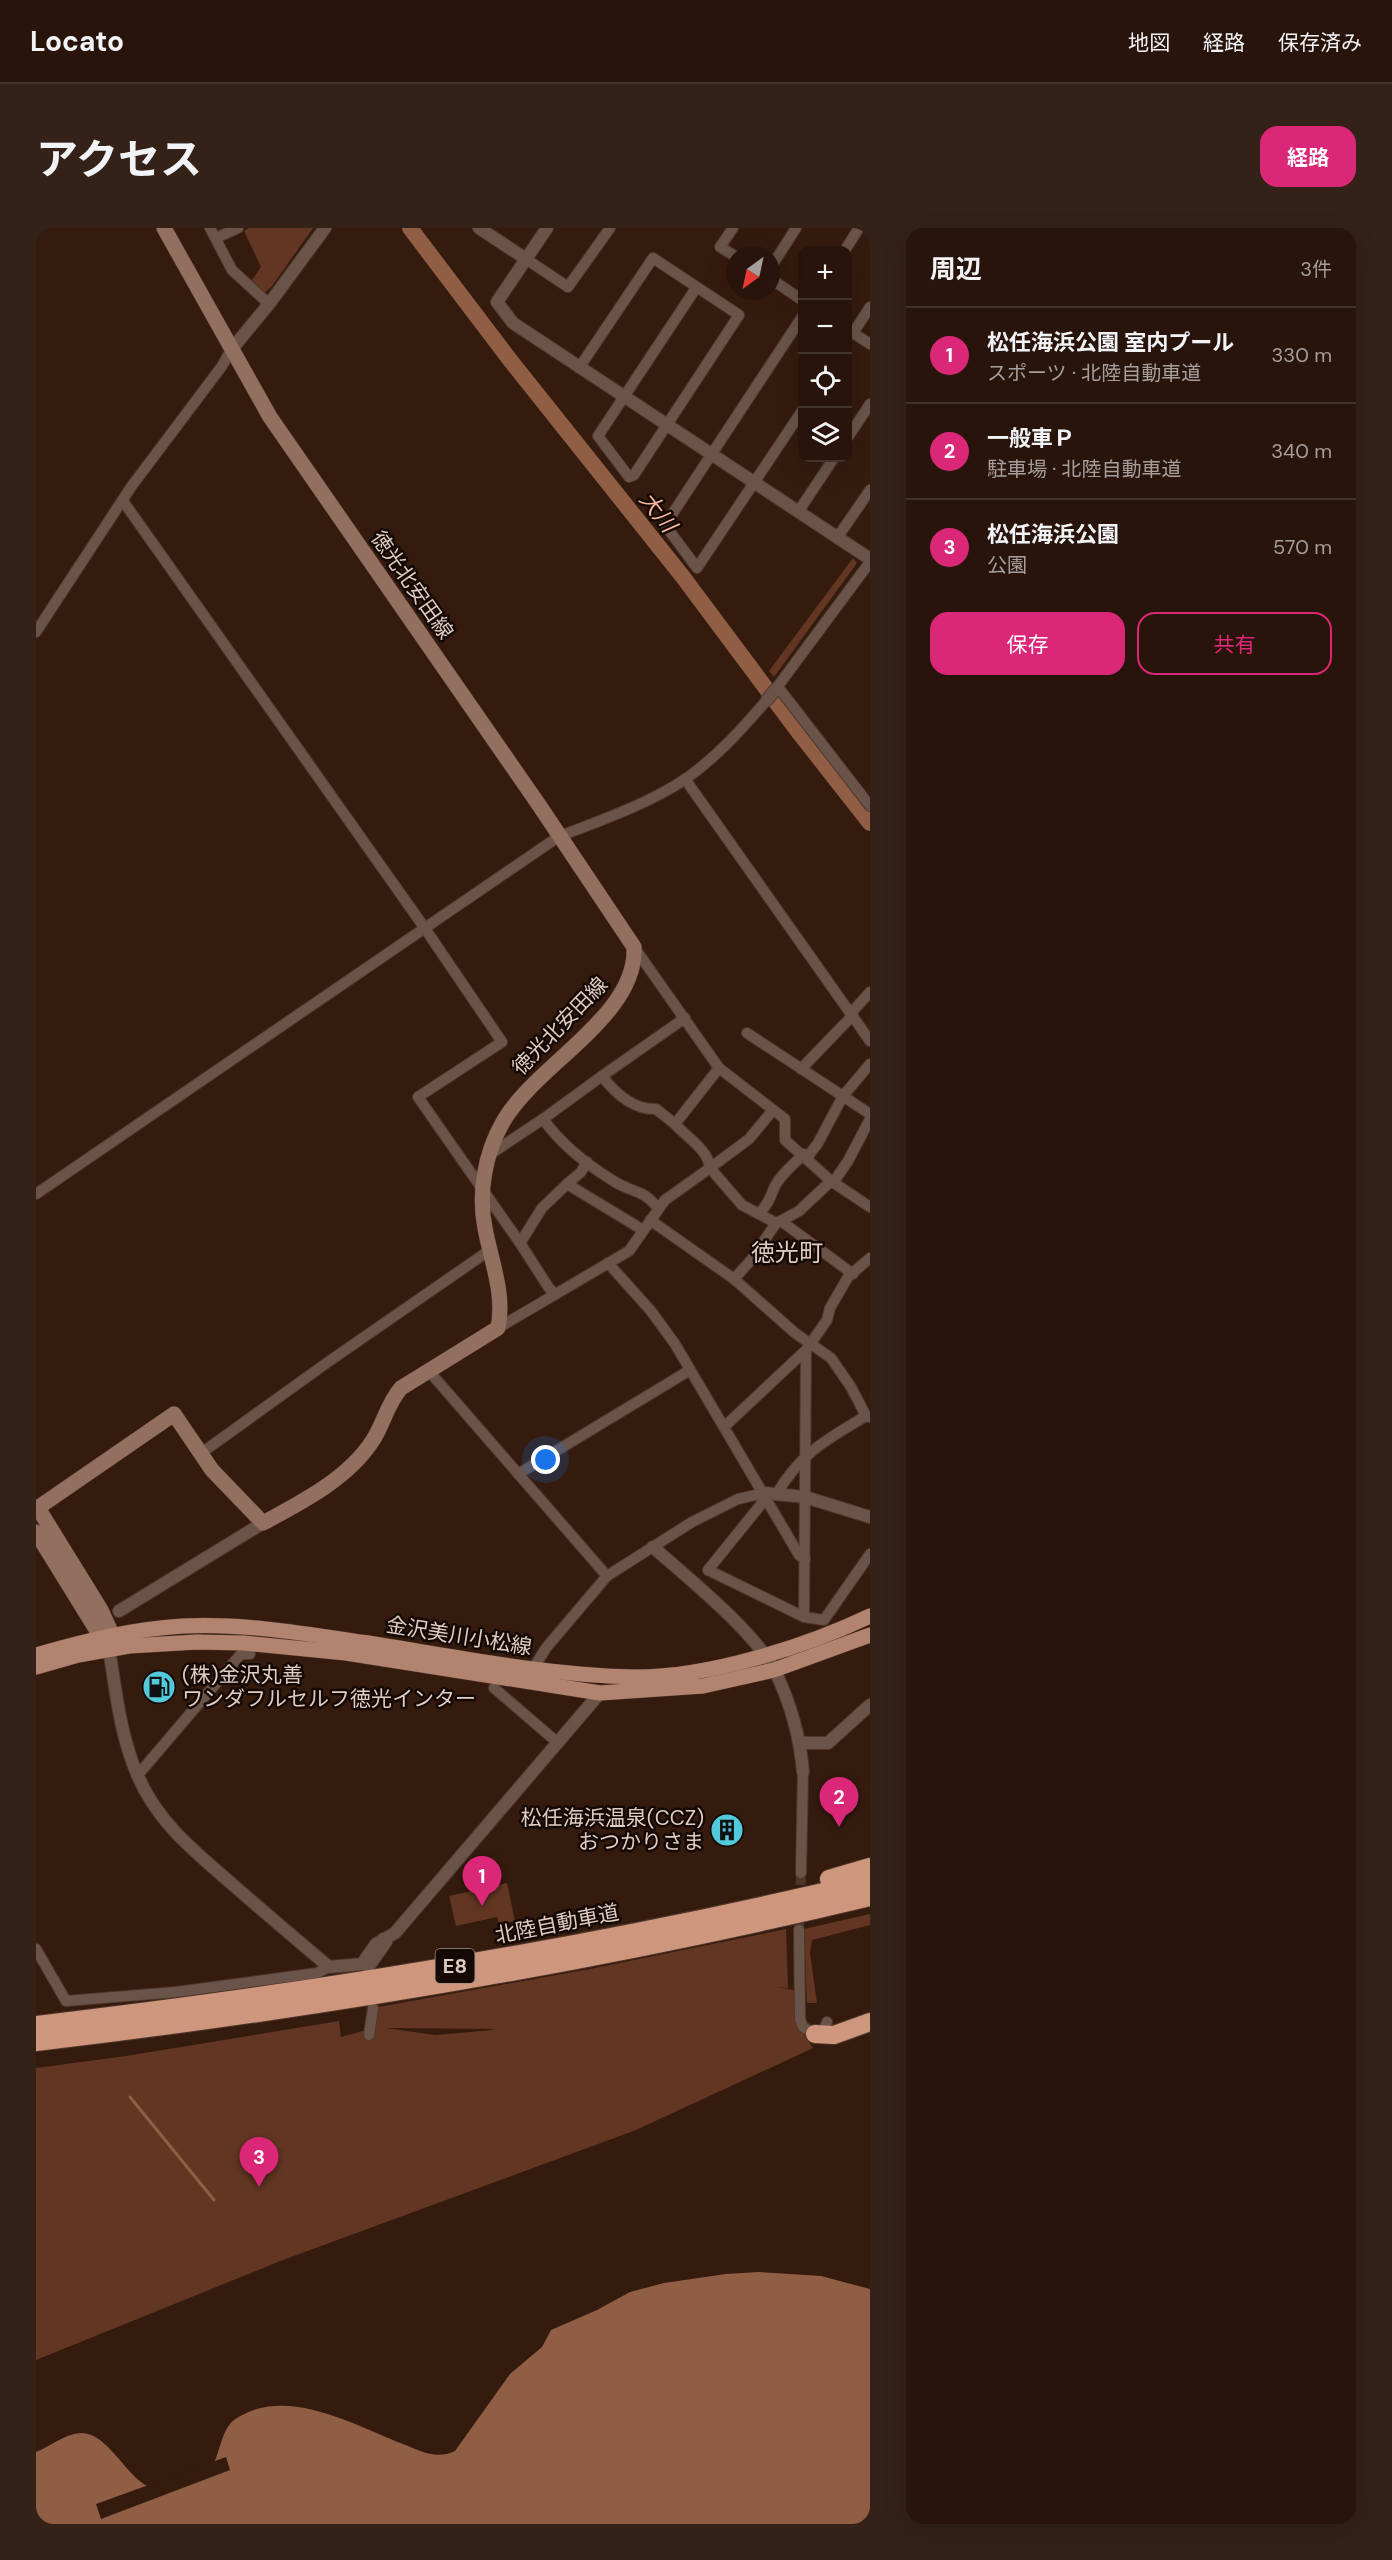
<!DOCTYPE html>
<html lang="ja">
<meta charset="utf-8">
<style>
body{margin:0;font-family:"DM Sans","Noto Sans JP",sans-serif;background:#342118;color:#f1f3f6}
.controls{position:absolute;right:18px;top:18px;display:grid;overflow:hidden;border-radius:12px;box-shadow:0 6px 24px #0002}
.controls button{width:54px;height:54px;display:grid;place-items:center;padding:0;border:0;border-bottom:2px solid #44332b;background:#28140a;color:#f1f3f6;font:30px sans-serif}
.compass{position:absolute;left:690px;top:18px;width:54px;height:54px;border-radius:50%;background:#28140a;box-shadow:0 6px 24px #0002;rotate:213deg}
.you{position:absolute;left:510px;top:1232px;width:21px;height:21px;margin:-15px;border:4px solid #fff;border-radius:50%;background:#1a73e8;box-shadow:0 0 0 9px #1a73e833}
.badge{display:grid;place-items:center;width:39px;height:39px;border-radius:50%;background:#db2777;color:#fff;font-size:20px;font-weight:700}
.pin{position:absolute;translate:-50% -50px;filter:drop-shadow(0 2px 3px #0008)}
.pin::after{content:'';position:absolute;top:32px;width:21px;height:18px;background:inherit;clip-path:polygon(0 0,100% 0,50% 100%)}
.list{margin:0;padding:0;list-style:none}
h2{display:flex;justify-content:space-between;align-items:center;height:78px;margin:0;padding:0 24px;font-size:26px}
h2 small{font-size:20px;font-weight:400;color:#a59e9c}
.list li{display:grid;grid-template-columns:39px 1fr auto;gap:18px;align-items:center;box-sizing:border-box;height:96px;padding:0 24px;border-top:2px solid #44332b}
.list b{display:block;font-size:22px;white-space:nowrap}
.list p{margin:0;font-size:20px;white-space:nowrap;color:#a59e9c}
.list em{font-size:20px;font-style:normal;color:#a59e9c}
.actions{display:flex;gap:12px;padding:18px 24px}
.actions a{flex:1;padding:14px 0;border:2px solid #db2777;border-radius:18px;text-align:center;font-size:21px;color:#db2777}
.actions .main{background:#db2777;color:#fff}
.icon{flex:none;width:33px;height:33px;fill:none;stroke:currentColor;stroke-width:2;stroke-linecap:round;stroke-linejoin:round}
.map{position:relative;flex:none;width:834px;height:2296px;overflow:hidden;border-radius:18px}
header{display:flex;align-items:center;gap:36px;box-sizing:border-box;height:84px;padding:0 30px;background:#28140a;border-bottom:2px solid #44332b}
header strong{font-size:28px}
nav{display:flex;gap:33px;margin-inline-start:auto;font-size:21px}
.intro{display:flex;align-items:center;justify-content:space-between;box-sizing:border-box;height:144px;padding:0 36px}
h1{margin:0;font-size:42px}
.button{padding:15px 27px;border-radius:18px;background:#db2777;color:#fff;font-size:21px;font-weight:700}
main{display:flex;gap:36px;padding:0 36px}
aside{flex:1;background:#28140a;border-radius:18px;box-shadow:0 6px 24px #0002}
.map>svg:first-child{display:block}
</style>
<header>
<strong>Locato</strong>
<nav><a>地図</a><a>経路</a><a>保存済み</a></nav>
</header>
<div class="intro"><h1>アクセス</h1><a class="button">経路</a></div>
<main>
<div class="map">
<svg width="834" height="2296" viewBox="0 0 834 2296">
<rect width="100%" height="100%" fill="#351b0e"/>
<g fill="#623622" fill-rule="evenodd">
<polygon points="213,0 277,0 236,58 227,66 214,55 225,39 208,3"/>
<polygon points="817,330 821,335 738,449 733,443"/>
<polygon points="471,1655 479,1693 463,1696 461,1689 420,1698 413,1668"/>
<polygon points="834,1686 834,1697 776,1712 774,1725 781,1775 771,1775 768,1701"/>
<path d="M750,1701L752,1760L739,1759L758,1762C758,1786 763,1801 777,1820L600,1902L247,2032L0,2132V1840L90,1828L303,1793L305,1809L338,1800L342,1779L554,1741ZM349,1800L456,1801L457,1802L400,1807Z"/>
</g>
<path fill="#905d45" d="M723,2044L785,2048L834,2061V2296H0V2224C14,2219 28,2206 44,2205C72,2204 88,2247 113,2259L177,2237C184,2224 186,2201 198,2192C248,2156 318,2197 367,2216C384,2223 401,2232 419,2223L474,2146L506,2119L515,2102L561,2082L594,2064L628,2055L690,2046Z"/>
<polygon fill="#351b0e" points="190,2229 194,2242 65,2291 60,2276"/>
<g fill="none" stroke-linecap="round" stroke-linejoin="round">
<polyline stroke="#905d45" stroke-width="3" points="94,1869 178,1972"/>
<polyline stroke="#905d45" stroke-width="16" points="374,0 474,132 647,349 761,502 834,595"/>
<polyline stroke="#4e3629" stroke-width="10" stroke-dasharray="10 5" stroke-linecap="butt" points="763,1702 765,1645"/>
<defs>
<g id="minor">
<polyline points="174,0 196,42 233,76"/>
<polyline points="697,0 684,19 699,28"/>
<polyline points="180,10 202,0"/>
<polyline points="809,22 823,0"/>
<polyline points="490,31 532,59 574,0"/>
<polyline points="735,39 760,0"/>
<polyline points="735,51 766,72"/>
<polyline points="834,79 817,105 834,116"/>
<polyline points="766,89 629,297 661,340 766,183"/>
<polyline points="543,140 617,30 703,87 598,247 593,249 562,208 660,60"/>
<polyline points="812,209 834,176"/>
<polyline points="87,273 388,699 466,814 382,869 484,1015"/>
<polyline points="762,284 798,230"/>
<polyline points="801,310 834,262"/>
<polyline points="0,404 95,259 186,138 195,122"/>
<polyline points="742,459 834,578"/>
<polyline points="739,462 834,334"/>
<polyline points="649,551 834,813"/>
<polyline points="598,719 683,840 749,891 749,912 795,953 834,979"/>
<polyline points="815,785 834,764"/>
<polyline points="711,805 834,886"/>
<polyline points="765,841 817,787"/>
<polyline points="507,891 566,848"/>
<path d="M639,896L620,881C597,882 579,865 566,848L649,790"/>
<path d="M453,927L507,891C525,916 550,936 576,952C595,965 606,960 622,980"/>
<polyline points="771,930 782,915 807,868 834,836"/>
<polyline points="797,955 812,933 834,891"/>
<polyline points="531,956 545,944 551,934"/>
<path d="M0,966L522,609C565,592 610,577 648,552C680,530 706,501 731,472"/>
<path d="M723,986C731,977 734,971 738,960C744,947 758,936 768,926"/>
<polyline points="614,992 698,1051 759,1105 795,1130 815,1159 830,1188 834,1189"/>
<polyline points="745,993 817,1046"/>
<polyline points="741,995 763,983 795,953"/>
<polyline points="572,1035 615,1083 639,1116 763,1327 769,1331"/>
<polyline points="698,1051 716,1031 740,995 706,977 674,940 713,911 737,882"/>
<polyline points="519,1066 513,1060 484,1015 506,980 531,956 607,1002"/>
<path d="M462,1100L593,1023L629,972L674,940C672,921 650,909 639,896L683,840"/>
<polyline points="392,1142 571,1348"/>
<polyline points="688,1199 770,1122"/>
<polyline points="164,1226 292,1134 454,1022"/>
<polyline points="482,1246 654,1142"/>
<path d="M741,1265C766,1224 790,1212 830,1188"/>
<polyline points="731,1269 672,1342 768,1389 788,1392 834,1326"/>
<polyline points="768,1389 770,1122 791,1092 794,1080 812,1049 834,1030"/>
<polyline points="497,1441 510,1420 571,1348 656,1294 702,1271 729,1265"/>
<polyline points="458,1460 522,1515"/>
<polyline points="101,1548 205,1426 214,1426"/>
<polyline points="765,1645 767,1544"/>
<polyline points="763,1702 764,1791 767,1799 779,1806 788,1801 791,1794"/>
<polyline points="0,1721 30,1773 140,1764 281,1745 293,1739"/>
<polyline points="332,1741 351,1714 347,1710"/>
<polyline points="333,1807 337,1780"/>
</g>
<g id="tertiary">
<polyline points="443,0 490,31"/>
<polyline points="511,0 461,74 477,95 834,331"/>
<polyline points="195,122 233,76 289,0"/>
<polyline points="731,472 739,462"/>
<polyline points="729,1265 769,1269 834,1289"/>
<path d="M617,1319C652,1350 718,1403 739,1443C754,1474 764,1510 767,1544"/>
<polyline points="83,1383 227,1295"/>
<path d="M73,1421C80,1464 84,1506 101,1546C121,1594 158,1623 196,1656C228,1684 261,1712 293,1739L326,1736L340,1716L359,1705L564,1465"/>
<polyline points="764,1515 792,1515 834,1477"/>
</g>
<g id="secondary">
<polyline points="2,1280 65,1382 76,1406 74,1418"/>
<path d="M0,1281L138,1186L176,1242L227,1295C266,1274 313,1250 337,1212C348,1195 351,1176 365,1160L462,1100C469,1066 455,1033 449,1000C442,965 449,925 467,894C499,837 602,788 598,719L503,577L234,189L128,0"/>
<polyline points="0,1304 71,1419"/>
</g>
<g id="primary">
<path d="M0,1427C50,1413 95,1401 147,1398C209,1395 271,1406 332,1415C420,1429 509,1447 598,1449C670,1450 769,1419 834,1388"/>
<polyline points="0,1439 42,1427 93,1418 161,1414 208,1415 310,1425 564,1465 667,1458 738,1442 834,1407"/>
</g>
<g id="motorway">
<polyline points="793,1651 834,1639"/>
<path d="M0,1797C281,1764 559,1719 834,1653"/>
<polyline points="779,1806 798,1807 834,1794"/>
<path d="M0,1814C281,1781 559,1735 834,1669"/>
</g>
</defs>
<use href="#minor" stroke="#50372b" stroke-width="12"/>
<use href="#tertiary" stroke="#50372b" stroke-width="14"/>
<use href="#secondary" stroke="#50372b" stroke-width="16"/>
<use href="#primary" stroke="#50372b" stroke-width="16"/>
<use href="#motorway" stroke="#50372b" stroke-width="20"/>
<use href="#minor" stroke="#6a544a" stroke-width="10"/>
<use href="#tertiary" stroke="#6a544a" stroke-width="12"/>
<use href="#secondary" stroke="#936f5f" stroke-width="15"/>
<use href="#primary" stroke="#b2836f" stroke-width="15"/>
<use href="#motorway" stroke="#ce967d" stroke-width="18"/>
</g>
<defs>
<symbol id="fuel-disc" viewBox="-11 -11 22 22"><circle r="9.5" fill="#53cadc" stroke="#150905"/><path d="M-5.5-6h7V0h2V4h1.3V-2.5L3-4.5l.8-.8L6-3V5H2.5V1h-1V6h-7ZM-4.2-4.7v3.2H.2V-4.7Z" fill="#111"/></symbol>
<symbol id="building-disc" viewBox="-11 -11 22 22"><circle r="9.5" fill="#53cadc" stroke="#150905"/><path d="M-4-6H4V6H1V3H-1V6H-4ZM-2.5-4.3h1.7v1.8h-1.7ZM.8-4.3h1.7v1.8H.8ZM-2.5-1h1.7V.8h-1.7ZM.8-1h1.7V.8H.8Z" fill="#111"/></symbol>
</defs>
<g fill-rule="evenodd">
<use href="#fuel-disc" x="104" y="1440" width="38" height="38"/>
<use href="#building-disc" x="672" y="1583" width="38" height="38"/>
</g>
<g text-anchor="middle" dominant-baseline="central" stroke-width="5" stroke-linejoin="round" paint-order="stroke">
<rect fill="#150905" stroke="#a2928b" stroke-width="1.5" x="399.5" y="1721" width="39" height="34" rx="4.5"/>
<g font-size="20" font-weight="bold" fill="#dfcdc4">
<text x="419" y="1738">E8</text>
</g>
<g font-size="21" fill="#dfcdc4" stroke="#150905">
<text transform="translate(376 357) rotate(55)">徳光北安田線</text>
<text transform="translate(524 798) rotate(-46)">徳光北安田線</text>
<text transform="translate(423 1408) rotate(9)">金沢美川小松線</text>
<text transform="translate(521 1696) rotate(-11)">北陸自動車道</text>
</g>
<g font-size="21" fill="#dfcdc4" stroke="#150905" text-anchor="start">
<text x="146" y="1447">(株)金沢丸善<tspan x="146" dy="24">ワンダフルセルフ徳光インター</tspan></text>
<text x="668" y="1590" text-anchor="end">松任海浜温泉(CCZ)<tspan x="668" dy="24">おつかりさま</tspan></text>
</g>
<g font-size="22" font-style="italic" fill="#f6b598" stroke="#150905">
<text transform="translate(622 284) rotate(52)">大川</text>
</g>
<g font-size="24" fill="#dfcdc4" stroke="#150905">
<text x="751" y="1024">徳光町</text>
</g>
</g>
</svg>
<div class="controls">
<button>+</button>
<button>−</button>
<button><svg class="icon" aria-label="locate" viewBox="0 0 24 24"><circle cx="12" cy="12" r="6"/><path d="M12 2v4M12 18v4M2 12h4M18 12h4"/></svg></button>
<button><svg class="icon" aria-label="layers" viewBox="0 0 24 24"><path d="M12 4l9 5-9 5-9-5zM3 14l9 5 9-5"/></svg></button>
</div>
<svg class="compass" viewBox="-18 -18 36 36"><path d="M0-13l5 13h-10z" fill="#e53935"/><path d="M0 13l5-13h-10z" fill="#a59e9c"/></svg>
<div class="you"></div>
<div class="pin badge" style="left:446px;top:1678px">1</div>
<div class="pin badge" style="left:803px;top:1599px">2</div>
<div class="pin badge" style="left:223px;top:1959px">3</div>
</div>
<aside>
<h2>周辺<small>3件</small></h2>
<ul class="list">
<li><span class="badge">1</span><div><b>松任海浜公園 室内プール</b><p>スポーツ · 北陸自動車道</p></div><em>330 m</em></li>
<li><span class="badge">2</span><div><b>一般車Ｐ</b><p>駐車場 · 北陸自動車道</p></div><em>340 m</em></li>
<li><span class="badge">3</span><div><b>松任海浜公園</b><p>公園</p></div><em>570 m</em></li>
</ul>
<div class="actions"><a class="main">保存</a><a>共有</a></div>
</aside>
</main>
